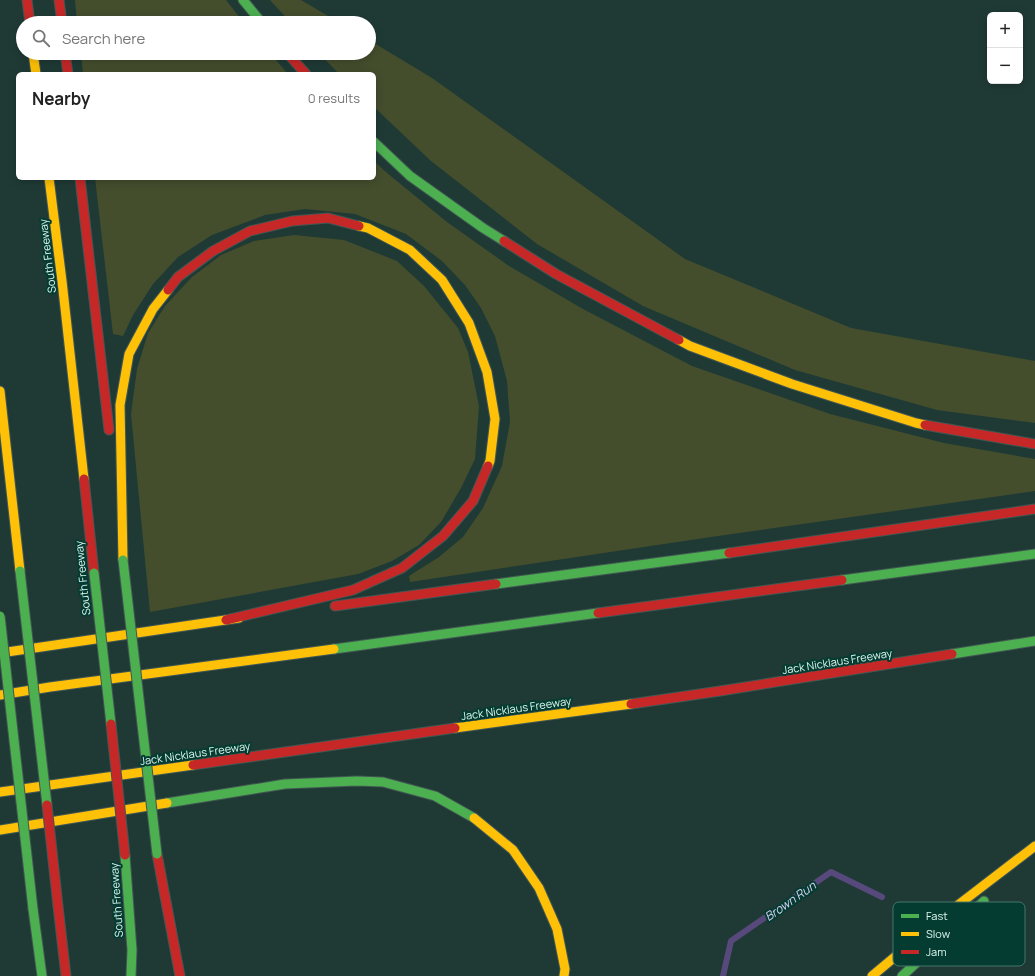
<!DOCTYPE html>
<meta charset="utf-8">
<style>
body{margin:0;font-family:Manrope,sans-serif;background:#f2f2f2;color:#222}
.controls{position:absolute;right:12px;top:12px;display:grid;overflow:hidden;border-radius:6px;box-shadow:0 2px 10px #0003}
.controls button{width:36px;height:36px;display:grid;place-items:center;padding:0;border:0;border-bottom:1px solid #e0e0e0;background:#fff;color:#222;font:20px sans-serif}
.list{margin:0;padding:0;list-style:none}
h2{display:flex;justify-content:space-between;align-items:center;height:52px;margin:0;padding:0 16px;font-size:17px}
h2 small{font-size:13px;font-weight:400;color:#767676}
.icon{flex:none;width:22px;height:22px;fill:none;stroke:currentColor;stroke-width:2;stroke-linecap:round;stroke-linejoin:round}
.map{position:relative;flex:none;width:1035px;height:976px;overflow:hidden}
.search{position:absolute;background:#fff;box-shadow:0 2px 10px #0003;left:16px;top:16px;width:360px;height:44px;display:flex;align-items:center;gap:10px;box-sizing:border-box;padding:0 14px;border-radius:22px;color:#767676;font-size:15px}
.panel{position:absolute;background:#fff;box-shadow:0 2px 10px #0003;left:16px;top:72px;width:360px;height:108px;border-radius:6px}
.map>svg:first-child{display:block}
</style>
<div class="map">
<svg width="1035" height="976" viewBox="0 0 1035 976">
<rect width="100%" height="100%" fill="#1f3a35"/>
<g fill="#444e2d">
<polygon points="75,0 226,0 244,23 77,23"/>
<polygon points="270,0 301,0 340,23 291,23"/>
<polygon points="369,40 432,78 685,259 851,328 1035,361 1035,423 937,410 795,370 643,306 537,244 431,161 374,107 374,74 339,74 319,53 369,53"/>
<polygon points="81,53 270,53 288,74 83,74"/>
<polygon points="374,161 387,173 447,222 509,266 583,309 692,366 830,414 944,443 1035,459 1035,491 711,537 410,582 409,576 439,557 463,537 483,508 502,466 510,422 507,381 495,336 481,308 465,285 442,261 406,234 355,214 305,209 265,215 212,235 178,257 153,284 133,315 123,336 113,334 95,178 374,178"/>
<polygon points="294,235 344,240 397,261 424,286 458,328 468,352 479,406 475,459 461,488 441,522 419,545 392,561 358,574 150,612 131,414 137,369 148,333 165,306 192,277 221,255 254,241"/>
</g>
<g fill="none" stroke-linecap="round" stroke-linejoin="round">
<polyline stroke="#57497b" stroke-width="6" points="723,976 731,941 831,872 882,897"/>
<defs>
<g id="fast">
<polyline points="243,0 262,23"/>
<polyline points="374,142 410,176 483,228 504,241"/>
<polyline points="842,580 1035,554"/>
<polyline points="496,584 729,553"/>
<polyline points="334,649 598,613"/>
<polyline points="952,654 1035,641"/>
<polyline points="167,803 285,784 357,781 383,782 435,796 474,818"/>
<polyline points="125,855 132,950 131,976"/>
<polyline points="33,909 42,976"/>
<polyline points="902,976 984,901"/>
</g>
<g id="slow">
<polyline points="33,53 36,74"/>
<polyline points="49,178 62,281 84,479"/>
<polyline points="359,226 368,228 410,250 442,280 469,323 487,372 495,419 490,461 488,466"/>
<polyline points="679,340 690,346 792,384 916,423 925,425"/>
<polyline points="0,391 20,571"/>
<polyline points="123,560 120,405 129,354 153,309 168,290"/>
<polyline points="0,653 239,618"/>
<polyline points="0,695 50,687 334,649"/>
<polyline points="455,728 631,704"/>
<polyline points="0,792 193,765"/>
<polyline points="474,818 513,850 539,888 557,929 565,969 564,976"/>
<polyline points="0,830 167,803"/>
<polyline points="872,976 945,915 1035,846"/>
</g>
<g id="jam">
<polyline points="27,0 30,23"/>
<polyline points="59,0 62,23"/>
<polyline points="65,53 68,74"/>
<polyline points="287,53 306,74"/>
<polyline points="80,178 109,430"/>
<polyline points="504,241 556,274 679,340"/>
<polyline points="168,290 178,277 213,251 250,231 292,221 328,218 359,226"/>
<polyline points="925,425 1035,444"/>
<polyline points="84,479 94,573"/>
<polyline points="729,553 1035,509"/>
<polyline points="335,606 496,584"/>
<polyline points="598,613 842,580"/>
<polyline points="226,620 353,590 402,568 443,536 473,501 488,466"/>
<polyline points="631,704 720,691 952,654"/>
<polyline points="193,765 455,728"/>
<polyline points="157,854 180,976"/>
<polyline points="58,906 66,976"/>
</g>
</defs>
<use href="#fast" stroke="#425753" stroke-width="11"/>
<use href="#slow" stroke="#425753" stroke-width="11"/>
<use href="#jam" stroke="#425753" stroke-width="11"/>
<use href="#fast" stroke="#4caf50" stroke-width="9"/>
<use href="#slow" stroke="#ffc107" stroke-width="9"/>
<use href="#jam" stroke="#c62828" stroke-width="9"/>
<defs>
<g id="fast-bridge">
<polyline points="123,560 157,854"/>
<polyline points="20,571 47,805"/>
<polyline points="94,573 111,724"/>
<polyline points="0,616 33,909"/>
</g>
<g id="jam-bridge">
<polyline points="111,724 125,855"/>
<polyline points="47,805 58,906"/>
</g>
</defs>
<use href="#fast-bridge" stroke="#425753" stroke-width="11" stroke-linecap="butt"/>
<use href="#jam-bridge" stroke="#425753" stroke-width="11" stroke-linecap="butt"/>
<use href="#fast-bridge" stroke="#4caf50" stroke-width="9"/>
<use href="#jam-bridge" stroke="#c62828" stroke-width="9"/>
</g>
<g text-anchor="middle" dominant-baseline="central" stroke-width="4" stroke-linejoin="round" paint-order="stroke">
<g font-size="11" fill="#dcf5ee" stroke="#043c32">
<text transform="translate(47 256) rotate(-97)">South Freeway</text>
<text transform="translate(82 578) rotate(-96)">South Freeway</text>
<text transform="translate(837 661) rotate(-9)">Jack Nicklaus Freeway</text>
<text transform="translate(516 708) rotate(-8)">Jack Nicklaus Freeway</text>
<text transform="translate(195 753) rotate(-8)">Jack Nicklaus Freeway</text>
<text transform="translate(116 900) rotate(-94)">South Freeway</text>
</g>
<g font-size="12" font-style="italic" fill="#ddd4f7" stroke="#043c32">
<text transform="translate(790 901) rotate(-35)">Brown Run</text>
</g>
</g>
<rect x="893" y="902" width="132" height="64" rx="6" fill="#043c32" stroke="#45746a" stroke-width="1"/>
<rect x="901" y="914" width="18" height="4" fill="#4caf50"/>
<rect x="901" y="932" width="18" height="4" fill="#ffc107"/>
<rect x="901" y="950" width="18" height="4" fill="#c62828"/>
<g font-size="11" fill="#dcf5ee">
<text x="926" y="920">Fast</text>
<text x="926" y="938">Slow</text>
<text x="926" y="956">Jam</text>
</g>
</svg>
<div class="controls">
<button>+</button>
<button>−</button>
</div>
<div class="search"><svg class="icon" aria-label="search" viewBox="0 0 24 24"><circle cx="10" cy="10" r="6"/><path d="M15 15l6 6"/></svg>Search here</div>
<section class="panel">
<h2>Nearby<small>0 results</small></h2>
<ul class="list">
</ul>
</section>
</div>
